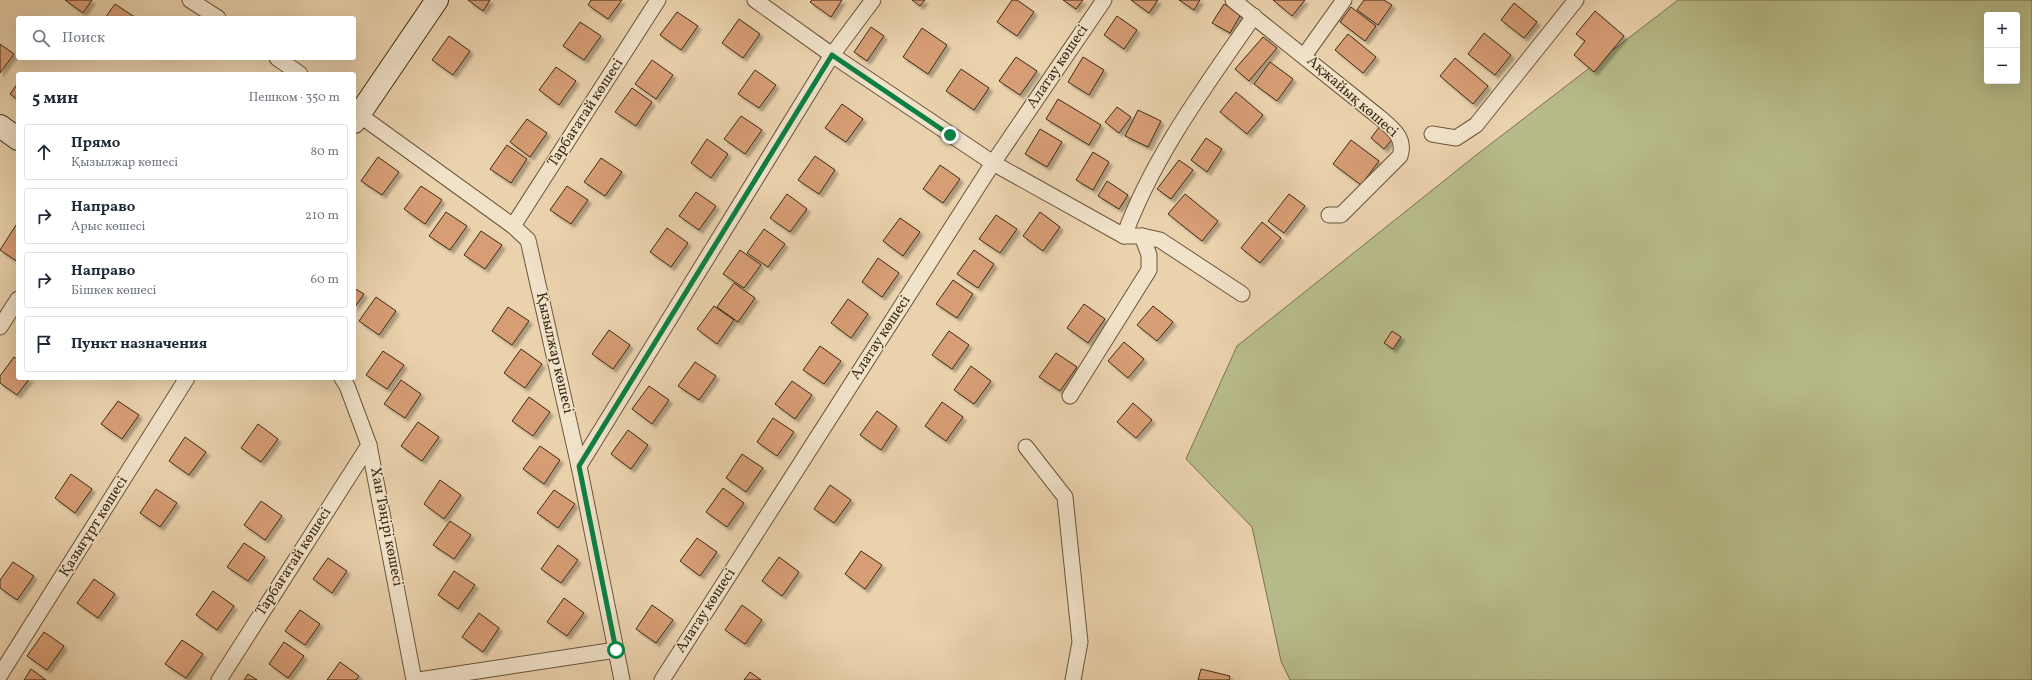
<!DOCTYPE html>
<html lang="ru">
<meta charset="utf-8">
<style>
body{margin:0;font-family:Vollkorn,serif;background:#f2f2f3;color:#1f2937}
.controls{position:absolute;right:12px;top:12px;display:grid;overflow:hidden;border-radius:4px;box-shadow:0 4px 16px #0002}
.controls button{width:36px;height:36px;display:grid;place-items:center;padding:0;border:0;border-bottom:1px solid #e0e1e3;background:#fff;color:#1f2937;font:20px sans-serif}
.stop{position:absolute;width:12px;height:12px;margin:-9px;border:3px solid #0b8043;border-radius:50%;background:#fff}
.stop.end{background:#0b8043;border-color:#fff;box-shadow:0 1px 4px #0008}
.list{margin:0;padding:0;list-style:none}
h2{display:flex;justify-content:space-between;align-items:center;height:52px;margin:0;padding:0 16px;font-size:17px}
h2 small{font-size:13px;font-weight:400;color:#747a83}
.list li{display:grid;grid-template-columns:26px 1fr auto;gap:12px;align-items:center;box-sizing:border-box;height:56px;margin:0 8px 8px;padding:0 8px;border:1px solid #e0e1e3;border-radius:4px}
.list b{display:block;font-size:15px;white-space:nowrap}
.list p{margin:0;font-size:13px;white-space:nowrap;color:#747a83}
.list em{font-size:13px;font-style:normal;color:#747a83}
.icon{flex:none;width:22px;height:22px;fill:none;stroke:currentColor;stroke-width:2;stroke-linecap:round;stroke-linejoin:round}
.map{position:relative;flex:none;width:2032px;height:680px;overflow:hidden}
.search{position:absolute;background:#fff;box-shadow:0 4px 16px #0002;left:16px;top:16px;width:340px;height:44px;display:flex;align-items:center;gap:10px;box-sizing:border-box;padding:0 14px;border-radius:4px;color:#747a83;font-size:15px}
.panel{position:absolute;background:#fff;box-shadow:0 4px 16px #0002;left:16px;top:72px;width:340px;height:308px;border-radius:4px}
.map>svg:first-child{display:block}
</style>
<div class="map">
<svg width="2032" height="680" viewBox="0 0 2032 680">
<defs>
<filter id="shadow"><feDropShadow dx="3.5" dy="3.5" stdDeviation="1" flood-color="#0004"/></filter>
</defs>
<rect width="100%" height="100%" fill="#ead2ad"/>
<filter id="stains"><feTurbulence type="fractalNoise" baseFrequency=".005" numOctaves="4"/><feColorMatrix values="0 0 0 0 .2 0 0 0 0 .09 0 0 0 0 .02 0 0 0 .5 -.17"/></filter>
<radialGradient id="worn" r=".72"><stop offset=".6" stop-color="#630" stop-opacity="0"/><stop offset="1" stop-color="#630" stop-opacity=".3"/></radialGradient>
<path fill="#b7bb89" stroke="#7b734f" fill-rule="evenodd" d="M1678,0H2032V680H1290L1281,661L1252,527L1186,459L1237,346L1475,156ZM1987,15H2017V81H1987Z"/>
<g fill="#d79d74" stroke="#3f2b15" filter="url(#shadow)">
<polygon points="65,0 92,0 83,13"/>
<polygon points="468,0 490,0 483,11"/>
<polygon points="591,0 622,0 608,19 588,5"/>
<polygon points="812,0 842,0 831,17 810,2"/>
<polygon points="912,0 925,0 920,6"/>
<polygon points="1012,0 1017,0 1034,12 1017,36 997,22"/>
<polygon points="1063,0 1083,0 1076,9"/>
<polygon points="1131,0 1158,0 1149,13"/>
<polygon points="1179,0 1200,0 1194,10"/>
<polygon points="1273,0 1305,0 1292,16"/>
<polygon points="1364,0 1384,0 1392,5 1378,25 1357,10"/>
<polygon points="1514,3 1537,22 1524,38 1501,20"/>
<polygon points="115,4 136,18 105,18"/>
<polygon points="1224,4 1241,14 1230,33 1212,23"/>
<polygon points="1351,7 1376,26 1365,41 1340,22"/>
<polygon points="1595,11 1624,36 1594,72 1574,55 1585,41 1576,34"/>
<polygon points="677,12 698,26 681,50 660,35"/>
<polygon points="1117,16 1137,30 1124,49 1104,35"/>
<polygon points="739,19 760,34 743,58 722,43"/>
<polygon points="580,22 601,36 584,60 563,46"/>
<polygon points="871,27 884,36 867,61 854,52"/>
<polygon points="922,28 947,45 928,74 903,57"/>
<polygon points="1484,33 1511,55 1495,75 1468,54"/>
<polygon points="1348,34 1376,57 1363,73 1335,50"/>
<polygon points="449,36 470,51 453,75 432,60"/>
<polygon points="1263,37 1277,48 1249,81 1235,69"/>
<polygon points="0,44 14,54 0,73"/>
<polygon points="1016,57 1037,71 1020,95 999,81"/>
<polygon points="1083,57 1104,70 1089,95 1068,82"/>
<polygon points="1455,58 1488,86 1473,104 1440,76"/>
<polygon points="652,60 673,75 656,99 635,84"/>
<polygon points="1270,62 1293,79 1277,101 1254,84"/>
<polygon points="556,67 576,81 559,105 539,90"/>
<polygon points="961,69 989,88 974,110 946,91"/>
<polygon points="755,70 776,85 759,108 738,94"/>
<polygon points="18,83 18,100 10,94"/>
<polygon points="632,88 652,102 636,126 615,112"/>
<polygon points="1236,92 1263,115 1247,134 1220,112"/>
<polygon points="1058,99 1101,125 1089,145 1046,119"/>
<polygon points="842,104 863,119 846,142 825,128"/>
<polygon points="1117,107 1131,117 1119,133 1105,122"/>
<polygon points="1138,110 1161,121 1148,147 1125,136"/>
<polygon points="741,116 762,130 745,154 724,139"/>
<polygon points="527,119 547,133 530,157 510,142"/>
<polygon points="1380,126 1394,137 1384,149 1371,138"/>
<polygon points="1040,129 1062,142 1047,167 1025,154"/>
<polygon points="1206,138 1222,149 1207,172 1191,160"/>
<polygon points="707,139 728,154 711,178 691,163"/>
<polygon points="1351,140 1379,161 1361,185 1333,164"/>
<polygon points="507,145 527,159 511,183 490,169"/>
<polygon points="1093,152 1109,162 1093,190 1076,180"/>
<polygon points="815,156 835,170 819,194 798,180"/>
<polygon points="378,157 399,172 382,195 361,181"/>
<polygon points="601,158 622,172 605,196 584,182"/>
<polygon points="1179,160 1193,170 1171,199 1157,189"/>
<polygon points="940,165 960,179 943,203 923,189"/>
<polygon points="1107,181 1128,195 1119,209 1098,196"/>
<polygon points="421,186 442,200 425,224 404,209"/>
<polygon points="567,186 588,200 571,224 550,210"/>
<polygon points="696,192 716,206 699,230 679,216"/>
<polygon points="787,194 807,209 790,232 770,218"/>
<polygon points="1185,194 1218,221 1202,241 1168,214"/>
<polygon points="1289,194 1305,206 1284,233 1268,221"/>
<polygon points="446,212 467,226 450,250 429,236"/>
<polygon points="1040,212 1060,227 1043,251 1023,236"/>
<polygon points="996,215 1017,229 1000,253 979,239"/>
<polygon points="900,218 920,232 903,256 883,241"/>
<polygon points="1262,222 1281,238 1260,263 1241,248"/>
<polygon points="16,225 18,227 18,262 0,250"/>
<polygon points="667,228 688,243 671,267 650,252"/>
<polygon points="764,229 785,244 768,267 747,253"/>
<polygon points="481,231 502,245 485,269 464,255"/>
<polygon points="740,250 761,265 744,288 723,274"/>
<polygon points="974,250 994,264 978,288 957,274"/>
<polygon points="878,258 899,273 882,297 862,282"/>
<polygon points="953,280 973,294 957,318 936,304"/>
<polygon points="734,283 755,298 738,322 717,307"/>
<polygon points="354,288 364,294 354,308"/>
<polygon points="376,297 396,311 379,335 359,321"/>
<polygon points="848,299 868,314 851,338 831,323"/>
<polygon points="1084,304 1105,319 1088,343 1067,328"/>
<polygon points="714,306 734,320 717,344 697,329"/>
<polygon points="1153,306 1173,322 1157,341 1137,325"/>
<polygon points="508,307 529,321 512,345 492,331"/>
<polygon points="609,330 630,345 613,369 592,354"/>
<polygon points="949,331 969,345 952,369 932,355"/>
<polygon points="1392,331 1401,337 1393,349 1384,343"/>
<polygon points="1124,342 1144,359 1128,378 1108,361"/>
<polygon points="820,346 841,361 824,384 803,370"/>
<polygon points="521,349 542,364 525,388 504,373"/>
<polygon points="383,351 404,365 387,389 366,375"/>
<polygon points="1056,353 1077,367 1060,391 1039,377"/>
<polygon points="14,357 18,360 18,378 30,378 17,395 0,383 0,376"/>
<polygon points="695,362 716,376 699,400 678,386"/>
<polygon points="971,366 991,381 974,404 954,390"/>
<polygon points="401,380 421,394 405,418 384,404"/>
<polygon points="792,381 812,395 795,419 775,404"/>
<polygon points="649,386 669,400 652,424 632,409"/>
<polygon points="529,397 550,412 533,436 512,421"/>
<polygon points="118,401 139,415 122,439 101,424"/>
<polygon points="942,402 963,417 946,441 925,426"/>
<polygon points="1133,403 1152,420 1136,438 1117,422"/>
<polygon points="877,411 897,426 881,450 860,435"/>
<polygon points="773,418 794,432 777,456 757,442"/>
<polygon points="418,422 439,437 422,461 401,446"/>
<polygon points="258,424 278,439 261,462 241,448"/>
<polygon points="628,430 648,445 631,469 611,454"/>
<polygon points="185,437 206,452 189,475 169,461"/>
<polygon points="540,446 560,460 544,484 523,469"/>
<polygon points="742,454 763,468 746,492 726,478"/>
<polygon points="71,474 92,489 75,513 55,498"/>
<polygon points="440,480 461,495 444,519 424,504"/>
<polygon points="830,485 851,500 834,523 814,509"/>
<polygon points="723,488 744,503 727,527 706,512"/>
<polygon points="156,489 177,503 160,527 140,513"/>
<polygon points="554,490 575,504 558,528 537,513"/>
<polygon points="261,501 282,516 265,540 244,525"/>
<polygon points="450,521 471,535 454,559 433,545"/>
<polygon points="697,538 717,552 700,576 680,561"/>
<polygon points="244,543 265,557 248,581 227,567"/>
<polygon points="558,545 578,560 561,583 541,569"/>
<polygon points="861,551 882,565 865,589 845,574"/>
<polygon points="779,557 799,572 782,596 762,581"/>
<polygon points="328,558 347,571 332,593 313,579"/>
<polygon points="13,562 34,576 17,600 0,588 0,580"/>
<polygon points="454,571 475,585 458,609 438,595"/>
<polygon points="94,579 115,594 98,618 77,603"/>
<polygon points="213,591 234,606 217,630 196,615"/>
<polygon points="564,598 584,613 567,636 547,622"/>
<polygon points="652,605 673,620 656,643 636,629"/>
<polygon points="742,605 762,620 745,644 725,630"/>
<polygon points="300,610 320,624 305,645 285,631"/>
<polygon points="479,613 499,628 483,652 462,637"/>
<polygon points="44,632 64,646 47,670 27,656"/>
<polygon points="182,640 203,654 186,678 165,664"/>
<polygon points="284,642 304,656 288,678 269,664"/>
<polygon points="340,662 359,676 356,680 327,680"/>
<polygon points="31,669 46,680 24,680"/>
<polygon points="1201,669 1230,676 1229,680 1198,680"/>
<polygon points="750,672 761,680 744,680"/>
<polygon points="248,674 257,680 244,680"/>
</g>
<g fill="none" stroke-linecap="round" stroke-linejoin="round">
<defs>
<g id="street">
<polyline points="190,0 218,18"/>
<polyline points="755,0 832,55 993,163 1124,236 1142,236 1160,240 1242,294"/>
<path d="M1233,0L1379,117C1392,128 1406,138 1400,156L1341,215H1329"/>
<polyline points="1304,56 1344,0"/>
<polyline points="277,58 300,74"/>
<polyline points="354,111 513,226 528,240 579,466 622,680"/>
<polyline points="1432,134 1456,138 1476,125 1576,0"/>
<polyline points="513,226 658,0"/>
<path d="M1124,236C1154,155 1205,87 1254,16"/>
<polyline points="0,327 18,299"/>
<polyline points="342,378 347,386 369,445 414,680"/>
<polyline points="1070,396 1149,270 1149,255 1142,236"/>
<polyline points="1026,447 1065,497 1080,642 1073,680"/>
<polyline points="579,466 832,55 873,0"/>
<polyline points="0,675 187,378"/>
<polyline points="219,680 369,445"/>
<polyline points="419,680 616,650"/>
<polyline points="662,680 993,163 1104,0"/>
</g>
<g id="secondary">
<polyline points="354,122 437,0"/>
<polyline points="0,126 18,139"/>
</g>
</defs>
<use href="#street" stroke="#6a553b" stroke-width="17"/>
<use href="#secondary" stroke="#3f2b15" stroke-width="24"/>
<use href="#street" stroke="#f1e2ca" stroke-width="15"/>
<use href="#secondary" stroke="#f1e2ca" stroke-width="22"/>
</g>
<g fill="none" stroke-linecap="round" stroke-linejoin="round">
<polyline stroke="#0b8043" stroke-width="5" points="616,650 579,466 832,55 950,135"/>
</g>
<g text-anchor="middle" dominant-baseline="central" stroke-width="3" stroke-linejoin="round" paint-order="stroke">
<g font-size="15" fill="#3f2b15" stroke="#f1e2ca">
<text transform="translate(1058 67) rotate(-56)">Алатау көшесі</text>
<text transform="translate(1352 97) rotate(41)">Ақжайық көшесі</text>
<text transform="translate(586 113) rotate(-57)">Тарбағатай көшесі</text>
<text transform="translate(881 338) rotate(-57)">Алатау көшесі</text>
<text transform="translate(554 353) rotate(77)">Қызылжар көшесі</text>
<text transform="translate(94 527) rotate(-58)">Қазығұрт көшесі</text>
<text transform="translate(386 527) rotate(79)">Хан Тәңірі көшесі</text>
<text transform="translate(294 562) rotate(-57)">Тарбағатай көшесі</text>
<text transform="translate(706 611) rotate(-57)">Алатау көшесі</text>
</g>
</g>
<rect width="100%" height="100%" filter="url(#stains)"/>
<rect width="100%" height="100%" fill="url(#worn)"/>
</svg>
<div class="controls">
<button>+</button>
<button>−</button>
</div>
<div class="stop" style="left:616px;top:650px"></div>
<div class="stop end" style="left:950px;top:135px"></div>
<div class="search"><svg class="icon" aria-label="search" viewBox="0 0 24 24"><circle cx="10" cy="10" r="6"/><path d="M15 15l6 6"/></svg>Поиск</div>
<section class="panel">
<h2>5 мин<small>Пешком · 350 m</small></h2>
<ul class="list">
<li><svg class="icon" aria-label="ahead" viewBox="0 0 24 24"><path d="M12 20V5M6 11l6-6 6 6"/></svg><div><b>Прямо</b><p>Қызылжар көшесі</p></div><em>80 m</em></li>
<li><svg class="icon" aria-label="right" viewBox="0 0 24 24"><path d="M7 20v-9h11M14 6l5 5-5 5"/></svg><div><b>Направо</b><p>Арыс көшесі</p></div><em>210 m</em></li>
<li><svg class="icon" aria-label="right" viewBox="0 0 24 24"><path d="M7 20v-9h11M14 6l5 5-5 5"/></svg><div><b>Направо</b><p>Бішкек көшесі</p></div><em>60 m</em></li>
<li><svg class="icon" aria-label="arrive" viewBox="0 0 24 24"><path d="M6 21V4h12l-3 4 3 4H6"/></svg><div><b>Пункт назначения</b></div></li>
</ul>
</section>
</div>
